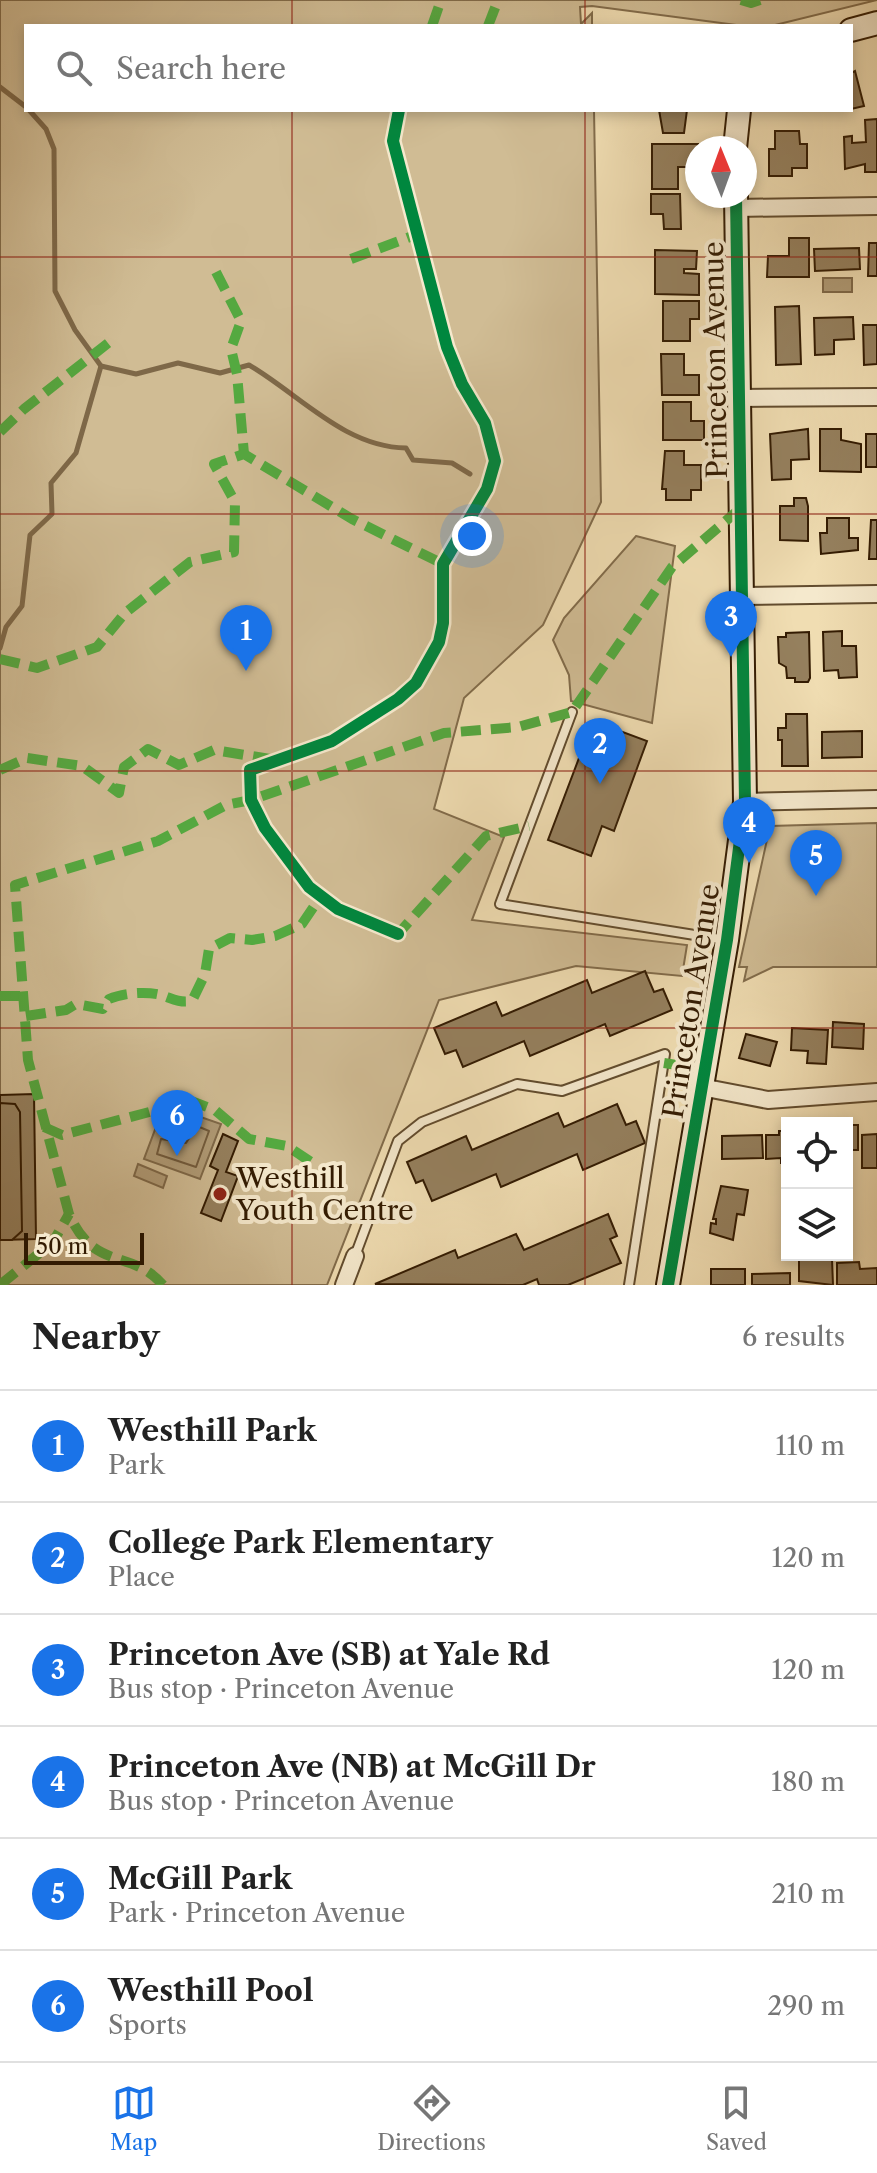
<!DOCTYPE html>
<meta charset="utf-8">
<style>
body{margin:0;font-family:"Libre Caslon Text",serif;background:#f2f2f2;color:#222}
.controls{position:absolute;right:24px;bottom:24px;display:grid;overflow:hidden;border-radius:0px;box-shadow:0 4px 12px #0003}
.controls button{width:72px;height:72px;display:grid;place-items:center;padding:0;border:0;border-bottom:2px solid #e0e0e0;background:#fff;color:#222;font:40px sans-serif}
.compass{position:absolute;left:685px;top:136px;width:72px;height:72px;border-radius:50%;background:#fff;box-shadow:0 4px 12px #0003;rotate:359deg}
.scale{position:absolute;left:24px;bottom:20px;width:120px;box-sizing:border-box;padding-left:8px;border:4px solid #331b02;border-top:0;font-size:22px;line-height:28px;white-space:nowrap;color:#331b02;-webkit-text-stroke:6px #f5e9cd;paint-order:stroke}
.you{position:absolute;left:472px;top:536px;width:28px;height:28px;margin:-20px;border:6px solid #fff;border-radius:50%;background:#1a73e8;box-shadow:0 0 0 12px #1a73e833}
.badge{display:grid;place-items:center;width:52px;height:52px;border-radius:50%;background:#1a73e8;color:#fff;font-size:26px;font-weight:700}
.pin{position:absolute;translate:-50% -66px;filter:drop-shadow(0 2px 4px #0008)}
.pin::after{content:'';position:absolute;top:42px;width:28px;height:24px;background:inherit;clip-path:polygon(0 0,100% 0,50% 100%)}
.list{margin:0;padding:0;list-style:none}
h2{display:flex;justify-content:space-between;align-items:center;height:104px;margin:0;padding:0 32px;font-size:34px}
h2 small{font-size:26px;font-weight:400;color:#767676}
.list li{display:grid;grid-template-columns:52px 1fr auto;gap:24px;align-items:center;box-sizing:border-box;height:112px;padding:0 32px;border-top:2px solid #e0e0e0}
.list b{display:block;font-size:30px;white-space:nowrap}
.list p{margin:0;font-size:26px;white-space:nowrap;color:#767676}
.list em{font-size:26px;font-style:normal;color:#767676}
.icon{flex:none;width:44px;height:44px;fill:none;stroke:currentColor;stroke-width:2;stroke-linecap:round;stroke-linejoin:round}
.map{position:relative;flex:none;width:877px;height:1285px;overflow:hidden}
.search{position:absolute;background:#fff;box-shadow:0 4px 12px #0003;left:24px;right:24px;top:24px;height:88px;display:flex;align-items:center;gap:20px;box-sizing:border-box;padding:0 28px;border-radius:0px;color:#767676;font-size:30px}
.sheet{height:776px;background:#fff}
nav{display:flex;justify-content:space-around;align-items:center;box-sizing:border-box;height:112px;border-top:2px solid #e0e0e0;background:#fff;font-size:22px;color:#767676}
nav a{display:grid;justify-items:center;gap:4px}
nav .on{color:#1a73e8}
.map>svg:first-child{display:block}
</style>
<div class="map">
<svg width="877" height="1285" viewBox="0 0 877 1285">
<rect width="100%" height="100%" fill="#f0ddb2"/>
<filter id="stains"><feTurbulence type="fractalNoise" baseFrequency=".0025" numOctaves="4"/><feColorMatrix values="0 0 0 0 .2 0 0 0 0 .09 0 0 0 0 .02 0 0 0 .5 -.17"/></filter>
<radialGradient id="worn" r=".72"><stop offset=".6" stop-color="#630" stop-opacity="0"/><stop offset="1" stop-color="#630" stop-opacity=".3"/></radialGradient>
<g fill="#d0bc94" stroke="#826c4b" stroke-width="2">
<polygon points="0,0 877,0 771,26 744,26 592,6 580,7 581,24 592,13 592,26 26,26 26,110 594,110 601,502 543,625 464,698 434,809 504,837 472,920 687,945 682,976 576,966 439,1000 327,1285 0,1285"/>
<polygon points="636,536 675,546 652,723 571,701 569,675 553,640 564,618"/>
<polygon points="877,823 877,967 773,967 744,981 747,967 739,967 770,826"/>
</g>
<g fill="#b09b76" stroke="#7e6848" stroke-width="2">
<rect x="823" y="278" width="29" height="14"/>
<polygon points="192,1114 221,1124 200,1179 144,1159 156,1127 183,1137"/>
<polygon points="138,1164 167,1176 163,1188 134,1176"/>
</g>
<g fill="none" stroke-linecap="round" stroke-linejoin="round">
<polygon stroke="#725b3c" stroke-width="2" points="197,1126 209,1131 196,1167 157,1154 161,1139 186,1143"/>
<g stroke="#7e6848" stroke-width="5">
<polyline points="0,87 26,107"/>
<path d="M29,110L46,129L54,149L55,291L75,330L101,366L136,374L178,363L220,373L249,365C299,394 344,447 406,448L413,460L452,463L470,474"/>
<polyline points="0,648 6,627 22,606 30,535 52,514 51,483 76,453 101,366"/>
</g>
</g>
<g fill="#95805e" stroke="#331b02" stroke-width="2">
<polygon points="855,71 864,106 851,109 851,73"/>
<polygon points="659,110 687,110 684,133 663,133"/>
<polygon points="877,119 877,172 865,172 865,164 845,169 844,137 852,136 852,143 866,142 865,120"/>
<polygon points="775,131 799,131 800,144 807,144 807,168 792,168 792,176 769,176 769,149 775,149"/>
<polygon points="652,144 698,144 697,167 678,167 678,189 652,189"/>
<polygon points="651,194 680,194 681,229 664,229 663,214 651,214"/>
<polygon points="789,238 809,238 809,277 767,277 768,256 789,256"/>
<polygon points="869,243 877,243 877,276 868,276"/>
<polygon points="859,248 860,269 815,271 814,249"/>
<polygon points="655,250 697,251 696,269 684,269 684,273 699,274 699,295 655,294"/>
<polygon points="663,301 699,301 699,319 690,319 690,341 663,341"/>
<polygon points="799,306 801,364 776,365 775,307"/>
<polygon points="853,317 854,339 834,340 834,354 815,355 814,318"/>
<polygon points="863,325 877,325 877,364 864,365"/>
<polygon points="661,354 684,354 684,375 699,375 699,395 662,395"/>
<polygon points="663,402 691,402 691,421 704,421 704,440 663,440"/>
<polygon points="808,429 809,459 791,460 791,479 772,480 770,434"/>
<polygon points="820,429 841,429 841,440 861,444 861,472 820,471"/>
<rect x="866" y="434" width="11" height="33"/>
<polygon points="665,451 684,451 684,465 701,465 701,490 691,490 691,500 666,500 666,489 662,489"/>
<polygon points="794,498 806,498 808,506 808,541 780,540 780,506 794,506"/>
<polygon points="827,518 849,518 849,538 858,538 858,550 821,554 820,533 827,533"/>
<polygon points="871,520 877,520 877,559 869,559"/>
<polygon points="842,631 842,646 856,646 857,677 839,678 838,670 824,671 823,632"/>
<polygon points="809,632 810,678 808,682 795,682 795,678 787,678 786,667 779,663 778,637 786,637 786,633"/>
<polygon points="786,714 807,714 808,766 782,766 782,740 778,740 778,728 786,728"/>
<polygon points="593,721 647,741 614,831 602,826 591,856 548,840"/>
<polygon points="862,731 862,757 822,758 822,732"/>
<polygon points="645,971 654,992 663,989 672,1010 610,1036 605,1024 530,1056 524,1041 463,1067 456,1050 445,1054 434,1028 496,1002 502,1016 587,980 592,993"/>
<polygon points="833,1022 864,1024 863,1049 832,1047"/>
<polygon points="792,1028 828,1030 826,1064 807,1063 808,1051 791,1050"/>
<polygon points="746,1034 777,1042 770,1066 739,1058"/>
<polygon points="34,1094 36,1239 0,1240 0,1095"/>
<polygon points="0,1103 15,1104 20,1112 22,1231 12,1240 0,1240"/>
<polygon points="617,1104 626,1125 636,1121 645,1143 583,1170 577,1154 501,1187 496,1174 432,1201 423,1180 416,1183 407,1162 466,1136 472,1150 558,1113 564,1127"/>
<rect x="847" y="1125" width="11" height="25"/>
<polygon points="779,1131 787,1131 787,1163 781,1163 781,1158 766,1159 766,1135 779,1135"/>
<polygon points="223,1134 238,1141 226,1172 238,1176 221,1221 201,1213 218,1170 210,1166"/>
<polygon points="877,1134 877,1168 862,1168 862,1135"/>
<polygon points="762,1135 763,1158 722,1159 722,1136"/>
<polygon points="721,1186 748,1190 744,1215 737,1214 733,1240 710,1233 711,1223 716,1224 716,1219 713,1219"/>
<polygon points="608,1214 617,1236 610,1239 621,1263 568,1285 539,1285 537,1279 523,1285 375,1284 455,1250 458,1258 516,1234 524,1250"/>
<polygon points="832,1259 833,1285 799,1281 799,1260"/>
<polygon points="859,1262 860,1269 877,1268 877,1285 837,1285 837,1263"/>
<rect x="711" y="1269" width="34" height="16"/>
<polygon points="790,1273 790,1285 752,1285 752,1274"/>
</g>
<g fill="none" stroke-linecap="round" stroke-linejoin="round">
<defs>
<g id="lane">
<polyline points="572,712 500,904 726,940"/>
<polyline points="355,1256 398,1141 422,1122 517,1084 562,1091 665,1054 629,1285"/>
</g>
<g id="street">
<polyline points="736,208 877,206"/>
<polyline points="740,398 877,397"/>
<polyline points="743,596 877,594"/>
<polyline points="745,802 877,799"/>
<polyline points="701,1087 768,1100 877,1092"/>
<polyline points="344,1285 355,1256"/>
</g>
<g id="secondary">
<polyline points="851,30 877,23"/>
<polyline points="735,148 739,110"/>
<polyline points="668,1285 727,940 745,802 736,196"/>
</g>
</defs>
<use href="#lane" stroke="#624c2e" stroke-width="12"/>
<use href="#street" stroke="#624c2e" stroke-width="20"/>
<use href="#secondary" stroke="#331b02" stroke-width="26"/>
<use href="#lane" stroke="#f5e9cd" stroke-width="8"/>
<use href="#street" stroke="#f5e9cd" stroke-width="16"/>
<use href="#secondary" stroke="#f5e9cd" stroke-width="22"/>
<g stroke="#54a940" stroke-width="10" stroke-dasharray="20 10" stroke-linecap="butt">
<polyline points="741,0 751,3 760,0"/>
<polyline points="432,26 441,0"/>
<polyline points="488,26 498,0"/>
<polyline points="351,259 418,234"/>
<polyline points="216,272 241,321 231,349 237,374 244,454"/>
<polyline points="0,432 24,409 112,340"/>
<polyline points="0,659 37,668 97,647 125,613 190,562 234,552 235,502 214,464 244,454 352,519 443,564"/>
<polyline points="0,770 27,758 82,766 119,793 124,767 148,749 179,765 214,750 270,759"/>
<polyline points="394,932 398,934 486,836 529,826"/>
<polyline points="0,996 25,996"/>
<path d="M26,1016L66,1010L76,1004L103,1009L109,999C123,993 146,991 161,995C174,999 178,1003 192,1001L205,974L209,949L230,938L252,940L275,936L302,924L321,896"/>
<polyline points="664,1063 689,1067"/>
<polyline points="44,1127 62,1135 191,1101 215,1110 249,1139 287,1146 311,1162"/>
<polyline points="0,1285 53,1242 69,1214"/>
<path d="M163,1285C131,1248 94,1272 69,1214L28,1060L15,885L158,841L226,805L251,800L444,733L518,727L572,712L672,567L742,507"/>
</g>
<defs>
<g id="cycleway">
<polyline points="398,934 338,909 309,887 265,828 251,800 250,770 332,741 398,699 416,683 439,642 443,623 443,564 487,489 495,461 485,423 462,384 447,347 393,141 399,110"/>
<polyline points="668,1285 727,940 745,802 736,196"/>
</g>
</defs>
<use href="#cycleway" stroke="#f5e9cd" stroke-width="17"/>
<use href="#cycleway" stroke="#00873e" stroke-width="12"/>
</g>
<path fill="none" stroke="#8f2418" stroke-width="2" stroke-opacity="0.55" d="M292,0V26M585,0V26M292,110V1285M585,110V1285M0,257H877M0,514H877M0,771H877M0,1028H877"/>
<circle fill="#8f2418" stroke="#f5e9cd" stroke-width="3" cx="220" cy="1194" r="8"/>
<g text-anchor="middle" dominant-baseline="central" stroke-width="8" stroke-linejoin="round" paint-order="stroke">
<g font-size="28" fill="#331b02" stroke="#f5e9cd">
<text transform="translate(715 360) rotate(-91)">Princeton Avenue</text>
<text transform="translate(691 1001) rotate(-81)">Princeton Avenue</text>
</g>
<g font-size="28" fill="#331b02" stroke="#f5e9cd" text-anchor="start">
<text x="236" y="1178">Westhill<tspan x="236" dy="32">Youth Centre</tspan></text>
</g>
</g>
<rect width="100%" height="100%" filter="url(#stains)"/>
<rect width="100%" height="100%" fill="url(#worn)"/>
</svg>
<div class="controls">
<button><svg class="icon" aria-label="locate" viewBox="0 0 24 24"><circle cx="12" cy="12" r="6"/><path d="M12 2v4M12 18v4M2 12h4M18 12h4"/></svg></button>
<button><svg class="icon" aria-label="layers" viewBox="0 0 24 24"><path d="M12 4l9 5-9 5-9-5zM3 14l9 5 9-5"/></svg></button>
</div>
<svg class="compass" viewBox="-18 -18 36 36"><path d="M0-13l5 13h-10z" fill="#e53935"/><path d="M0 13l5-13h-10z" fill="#767676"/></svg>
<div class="scale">50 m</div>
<div class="you"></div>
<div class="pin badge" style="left:246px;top:671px">1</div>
<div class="pin badge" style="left:600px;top:784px">2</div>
<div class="pin badge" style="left:731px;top:657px">3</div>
<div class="pin badge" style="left:749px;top:863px">4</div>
<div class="pin badge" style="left:816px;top:896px">5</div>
<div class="pin badge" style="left:177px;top:1156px">6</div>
<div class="search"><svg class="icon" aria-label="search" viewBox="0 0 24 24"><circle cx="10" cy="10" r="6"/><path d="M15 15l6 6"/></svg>Search here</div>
</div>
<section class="sheet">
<h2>Nearby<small>6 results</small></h2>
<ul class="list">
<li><span class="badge">1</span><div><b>Westhill Park</b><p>Park</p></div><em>110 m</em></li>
<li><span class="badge">2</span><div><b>College Park Elementary</b><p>Place</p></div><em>120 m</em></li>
<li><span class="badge">3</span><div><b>Princeton Ave (SB) at Yale Rd</b><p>Bus stop · Princeton Avenue</p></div><em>120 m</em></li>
<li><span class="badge">4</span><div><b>Princeton Ave (NB) at McGill Dr</b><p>Bus stop · Princeton Avenue</p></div><em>180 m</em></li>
<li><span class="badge">5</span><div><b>McGill Park</b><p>Park · Princeton Avenue</p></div><em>210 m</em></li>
<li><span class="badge">6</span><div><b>Westhill Pool</b><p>Sports</p></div><em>290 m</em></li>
</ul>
</section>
<nav>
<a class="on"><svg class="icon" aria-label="map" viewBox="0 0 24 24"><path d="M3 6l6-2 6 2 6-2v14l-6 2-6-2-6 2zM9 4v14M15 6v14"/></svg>Map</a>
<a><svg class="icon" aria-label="directions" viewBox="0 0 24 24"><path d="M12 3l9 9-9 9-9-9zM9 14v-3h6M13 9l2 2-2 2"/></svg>Directions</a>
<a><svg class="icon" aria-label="saved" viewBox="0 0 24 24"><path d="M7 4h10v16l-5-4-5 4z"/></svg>Saved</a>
</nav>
